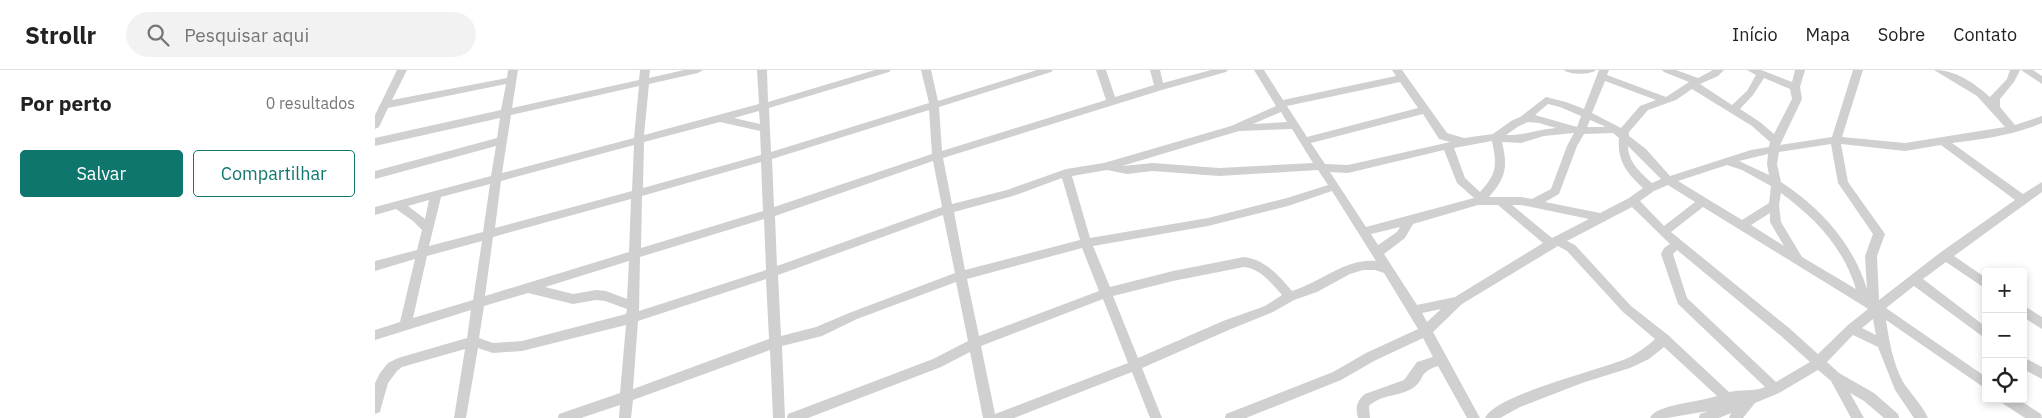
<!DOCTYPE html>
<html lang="pt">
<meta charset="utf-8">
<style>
body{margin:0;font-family:"IBM Plex Sans",sans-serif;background:#f2f2f2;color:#222}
.controls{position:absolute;right:15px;bottom:15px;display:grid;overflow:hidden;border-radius:5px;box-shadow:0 2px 8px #0003}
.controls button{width:45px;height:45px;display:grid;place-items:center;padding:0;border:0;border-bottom:1px solid #e0e0e0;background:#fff;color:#222;font:25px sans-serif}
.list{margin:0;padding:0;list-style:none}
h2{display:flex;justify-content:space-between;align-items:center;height:65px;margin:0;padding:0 20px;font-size:21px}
h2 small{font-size:16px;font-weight:400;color:#767676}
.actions{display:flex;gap:10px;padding:15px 20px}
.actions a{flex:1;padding:11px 0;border:1px solid #0f766e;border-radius:5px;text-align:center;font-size:18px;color:#0f766e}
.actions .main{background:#0f766e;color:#fff}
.icon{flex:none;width:28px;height:28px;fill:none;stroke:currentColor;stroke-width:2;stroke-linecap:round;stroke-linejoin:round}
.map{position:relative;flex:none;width:1667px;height:348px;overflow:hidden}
header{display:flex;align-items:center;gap:30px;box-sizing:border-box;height:70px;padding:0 25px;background:#fff;border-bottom:1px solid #e0e0e0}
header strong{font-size:24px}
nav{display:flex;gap:28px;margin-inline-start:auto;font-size:18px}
.search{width:350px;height:45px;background:#f2f2f2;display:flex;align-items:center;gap:12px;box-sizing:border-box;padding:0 18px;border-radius:28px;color:#767676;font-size:19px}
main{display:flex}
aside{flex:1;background:#fff}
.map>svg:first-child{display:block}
</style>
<header>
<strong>Strollr</strong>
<div class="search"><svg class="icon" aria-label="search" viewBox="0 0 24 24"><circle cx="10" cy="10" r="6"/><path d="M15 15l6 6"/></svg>Pesquisar aqui</div>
<nav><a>Início</a><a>Mapa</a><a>Sobre</a><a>Contato</a></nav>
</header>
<main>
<aside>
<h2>Por perto<small>0 resultados</small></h2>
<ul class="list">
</ul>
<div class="actions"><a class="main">Salvar</a><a>Compartilhar</a></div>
</aside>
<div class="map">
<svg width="1667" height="348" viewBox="0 0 1667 348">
<rect width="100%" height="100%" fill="#fff"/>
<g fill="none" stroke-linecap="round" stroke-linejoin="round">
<g fill="#d0d0d0" fill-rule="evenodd">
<path d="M22,0H32L17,30L132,8L133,0H143L137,38L264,10L265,0H275L274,8L309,0H328L323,3L274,14L269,65L384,34L382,0H392L393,32L500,0H516L514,2L394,38L396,82L554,33L546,0H556L563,31L662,0H678L676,2L564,37L567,81L731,30L721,0H731L740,27L779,15L775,0H785L788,13L836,0H853L851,2L787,20L568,88L577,134L632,120L691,99L729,93L856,56L901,36L879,0H889L908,30L1021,6L1017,0H1027L1072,63L1089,68L1118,64L1136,51L1145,47L1171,27L1191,32L1209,39L1224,0H1234L1232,5L1291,27L1314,12L1289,2L1287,0H1301L1323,8L1338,0H1349L1343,6L1325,14L1357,35L1372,21L1381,5L1372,0H1386L1417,12L1420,0H1430L1425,17L1427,29L1405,75L1457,67L1478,0H1488L1467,67L1530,73L1630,57L1602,26L1559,0C1581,0 1599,13 1615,27L1632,9L1635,0H1645L1639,12L1625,29V37L1640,55L1667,46V53C1639,65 1608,69 1577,73L1648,124L1667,112V122L1579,186L1611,208V219L1571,192L1548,209L1611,257V269L1539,216L1511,238L1611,307V319L1511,250C1514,271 1518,293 1528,312C1536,324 1547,335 1553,348H1539L1520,320L1503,277L1478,265L1452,292L1464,303L1499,323L1523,344L1524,348H1509L1489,331L1475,323L1489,348H1476L1456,311L1443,300L1404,323L1380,333L1368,348H1354L1356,343L1344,348H1324L1325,344L1333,341L1292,348H1275C1281,334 1326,332 1342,326L1289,277L1274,289L1255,298L1207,313L1145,337L1125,348H1110C1121,324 1227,300 1255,287C1264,282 1273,276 1280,269L1248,242L1192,181L1183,176L1087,234L1058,262L1105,348H1092L1063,296C1042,303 1051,309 1038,318C1024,327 1006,324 994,336L995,348H983C980,338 982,330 990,324L1029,310L1042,292L1058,287L1048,268L999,291L966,310L871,348H850L851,344L958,302L991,283L1043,259L1009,203L1000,200H988L975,204L942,222L919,230L898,242L856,259L767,298L787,348H775L757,302L639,348H608L595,282L566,297L433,348H412L413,344L558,289L593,271L581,212L482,249L447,266L407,276L410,348H398L395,280L258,330L256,348H244L245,335L206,348H183L184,344L245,323L251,255L147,281L118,283L103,278L91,348H79L90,279L27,297L22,301L13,313L6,338L5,342L0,344V313L5,303L13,293L23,288L92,268L96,240L0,270V260L25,252L40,189L0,201V191L42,180L47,160L38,151L21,139L0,145V137L116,106L121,76L0,109V101L122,68L125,48L0,76V68L126,40L131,14L13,38L4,57L0,59V45ZM1389,8L1415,19L1417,29L1399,64L1385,52L1365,39L1378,25ZM1230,11L1281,30L1265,36L1246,58L1217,43ZM1025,12L1043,38L932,67L912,36ZM264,16L259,68L127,103L136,45ZM1317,19L1377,56L1395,72L1394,77L1376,80L1295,106L1271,79L1254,66V62L1273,40L1301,30ZM1173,34L1185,37L1206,46L1202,57L1160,45ZM554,40L557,84L399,137L397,89ZM384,41L385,54L359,48ZM906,42L912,52L878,54ZM1048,44L1064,69L1075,72L973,95L950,94L936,73ZM1215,50L1229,56L1230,57H1212ZM345,52L385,61L386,85L268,118L269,72ZM1153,52L1164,53L1181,58C1164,59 1148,66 1131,65L1144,56ZM917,59L938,93L844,98L778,93L747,96L864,61ZM1198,63H1199L1192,76L1176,119L1157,129L1146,127H1114C1131,108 1133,97 1127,72L1146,73L1169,66ZM1238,63L1244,68C1242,91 1252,103 1268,118L1254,128L1225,143L1170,132L1184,124L1202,76L1209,64ZM1117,71C1122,95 1122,104 1105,122L1090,108L1079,78ZM1456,74L1463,113L1498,164L1490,186L1492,219C1478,174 1446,138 1406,112L1402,94L1404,82ZM1466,74L1530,81L1566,75L1640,130L1566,182L1504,230L1502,186L1510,164L1473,112ZM259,75L257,121L120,158L126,111ZM1253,76L1286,109L1277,113C1266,103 1253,92 1253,76ZM1069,80L1082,113L1099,128L991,157L955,102L973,103ZM1393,84L1392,94L1394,105L1364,91ZM558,91L567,137L402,196L400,146ZM386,92L388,141L266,178L267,126ZM1352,95L1367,100L1396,116L1394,133L1367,150L1303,111ZM732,100L752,104L778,101L844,106L943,100L953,115L912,128L833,148L715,168L697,106ZM687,108L705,170L590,200L579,142L638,126ZM115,114L108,162L54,176L66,127ZM1293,115L1320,132L1289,156L1265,131L1279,121ZM957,121L1001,191C971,188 946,212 917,221C903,205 891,190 869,187L798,201L735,217L718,176L833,156L913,136ZM1406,123C1441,149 1468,177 1481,219L1427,187L1406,152L1404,135ZM256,129L254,182L110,226L118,167ZM54,130L50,149L33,136ZM1103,135H1123L1168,173L1080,227L1042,235L1009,184L1030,168L1038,154ZM1137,135H1146L1214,149L1177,168ZM1257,137L1295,174L1289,178L1286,184L1303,234L1390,317C1379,322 1366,319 1354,322L1293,265L1256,236L1200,175L1192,171ZM1328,137L1487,235L1493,239L1473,255L1443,284L1414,258L1296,162ZM1395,143V152L1409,176L1376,155ZM568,145L580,203L474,243L441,257L406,266L403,205ZM389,149L391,200L264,241L265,187ZM1025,157L1022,162L1003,175L996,164ZM107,171L98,230L38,248L52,186ZM707,178L724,221L604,266L592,209ZM1302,180L1406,266L1435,292L1401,312L1312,228L1298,184ZM254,191L252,229L231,221L221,220L198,224L170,217ZM869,197C886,199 896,213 907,225L890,236L848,251L763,288L738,226L798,211ZM391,209L394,269L258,319L263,251ZM153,223L198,234L221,230L230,231L252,239L251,244L147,271L118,273L104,268L109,236ZM728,229L753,293L620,344L606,276ZM1066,239L1052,252L1047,243ZM1498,249L1501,265L1487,258Z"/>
<path d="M1189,0H1221C1215,5 1195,5 1189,0Z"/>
<polygon points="1646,0 1658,0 1667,6 1667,14"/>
<polygon points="1648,235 1667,247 1667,259 1648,247"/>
<polygon points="1648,287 1667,297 1667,309 1648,299"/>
<polygon points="1626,329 1643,329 1666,344 1667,348 1650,348 1627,333"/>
</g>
</g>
</svg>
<div class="controls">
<button>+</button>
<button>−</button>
<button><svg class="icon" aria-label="locate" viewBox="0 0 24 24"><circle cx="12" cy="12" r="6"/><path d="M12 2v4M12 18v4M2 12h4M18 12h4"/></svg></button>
</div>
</div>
</main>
